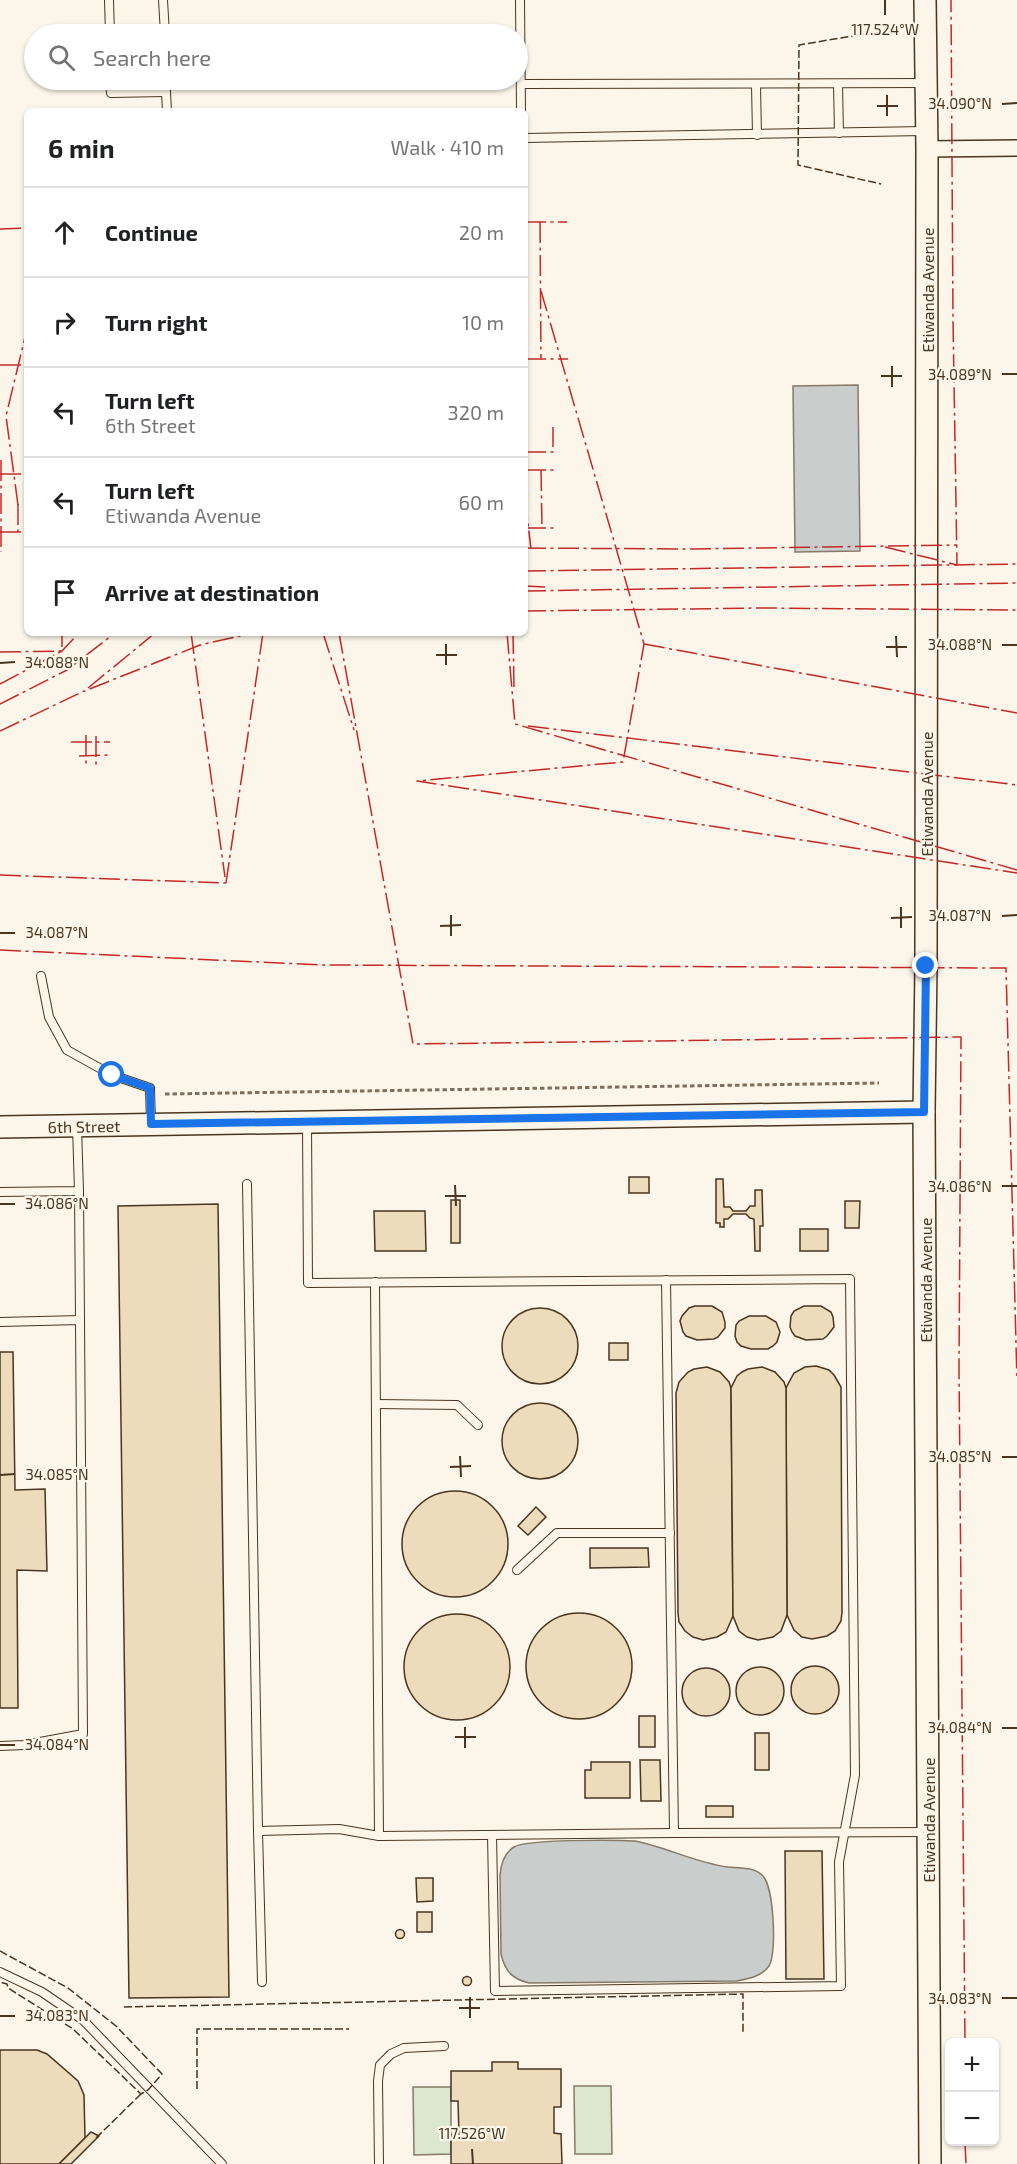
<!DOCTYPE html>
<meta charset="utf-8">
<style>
body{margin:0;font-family:"Exo 2",sans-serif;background:#f2f2f2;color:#202124}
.controls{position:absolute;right:18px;bottom:18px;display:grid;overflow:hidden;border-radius:9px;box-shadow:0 2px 4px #0004}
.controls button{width:54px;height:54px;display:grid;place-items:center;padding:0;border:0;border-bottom:2px solid #e0e0e0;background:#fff;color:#202124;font:30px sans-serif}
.stop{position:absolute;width:18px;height:18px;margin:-14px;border:4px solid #1a73e8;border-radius:50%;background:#fff}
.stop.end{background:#1a73e8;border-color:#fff;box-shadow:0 2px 6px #0008}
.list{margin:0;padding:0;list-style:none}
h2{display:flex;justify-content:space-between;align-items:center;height:78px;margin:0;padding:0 24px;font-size:26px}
h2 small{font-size:20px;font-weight:400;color:#757577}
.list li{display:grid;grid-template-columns:39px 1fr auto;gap:18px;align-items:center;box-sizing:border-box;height:90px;padding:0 24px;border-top:2px solid #e0e0e0}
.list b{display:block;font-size:22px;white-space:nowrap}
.list p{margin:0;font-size:20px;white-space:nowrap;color:#757577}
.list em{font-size:20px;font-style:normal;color:#757577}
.icon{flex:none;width:33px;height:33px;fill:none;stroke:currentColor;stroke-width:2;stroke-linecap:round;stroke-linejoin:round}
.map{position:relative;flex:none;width:1017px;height:2164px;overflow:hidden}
.search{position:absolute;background:#fff;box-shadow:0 2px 4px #0004;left:24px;top:24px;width:504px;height:66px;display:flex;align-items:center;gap:15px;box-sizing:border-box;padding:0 21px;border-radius:33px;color:#757577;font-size:22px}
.panel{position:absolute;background:#fff;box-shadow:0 2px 4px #0004;left:24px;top:108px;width:504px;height:528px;border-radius:9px}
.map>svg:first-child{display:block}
</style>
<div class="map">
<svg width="1017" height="2164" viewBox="0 0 1017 2164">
<rect width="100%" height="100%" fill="#fbf6e9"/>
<g fill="#dce7d0" stroke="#887966" stroke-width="1.5">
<polygon points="574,2086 611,2086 612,2154 575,2154"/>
<polygon points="413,2087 451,2087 451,2154 414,2155"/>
</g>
<g fill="#c9cecd" stroke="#887966" stroke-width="1.5">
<polygon points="858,385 860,551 795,552 793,386"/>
<path d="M635,1841C666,1847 696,1863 728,1867C741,1868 754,1867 763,1876C774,1888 777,1954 769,1966C761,1977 748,1979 736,1981L529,1983C512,1979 505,1971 501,1954L500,1875C501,1864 504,1853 514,1847C527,1839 616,1840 635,1841Z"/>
</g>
<g fill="#ecdcbc" stroke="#4a3520" stroke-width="1.5">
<rect x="629" y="1177" width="20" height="16"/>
<polygon points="716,1179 723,1179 724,1207 730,1207 733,1211 746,1211 750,1206 755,1206 755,1190 762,1190 763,1226 760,1226 760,1251 755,1251 754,1219 750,1218 746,1214 733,1214 728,1219 724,1219 724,1227 720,1227 720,1223 716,1223"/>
<rect x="451" y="1200" width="9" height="43"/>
<polygon points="845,1201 860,1201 859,1228 845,1228"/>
<polygon points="218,1204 229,1997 129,1998 118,1206"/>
<polygon points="374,1211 425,1211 426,1251 375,1251"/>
<rect x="800" y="1229" width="28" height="22"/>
<polygon points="695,1306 712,1306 722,1312 725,1322 725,1328 718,1337 714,1339 697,1340 686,1336 683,1332 680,1321 682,1316 689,1308"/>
<polygon points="804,1306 821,1306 831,1312 833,1317 834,1327 827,1336 823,1339 806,1340 795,1336 792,1332 790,1327 791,1316 794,1311"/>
<circle cx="540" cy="1346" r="38"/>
<polygon points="749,1316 766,1316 776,1322 780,1332 777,1342 773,1346 768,1349 751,1349 741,1346 737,1342 735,1336 736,1325 739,1321"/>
<rect x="609" y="1343" width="19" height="17"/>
<polygon points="0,1352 13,1352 15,1490 45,1489 47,1571 17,1570 18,1708 0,1708"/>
<polygon points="816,1366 829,1370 834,1375 841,1387 842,1612 841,1621 835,1631 827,1636 812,1639 802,1637 794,1630 787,1615 786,1388 794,1373 805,1367"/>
<polygon points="707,1367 720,1372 729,1382 731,1388 733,1616 726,1632 717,1637 703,1640 693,1637 685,1631 679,1622 678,1613 676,1393 679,1382 688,1372 694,1369"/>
<polygon points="762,1367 775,1372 784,1382 786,1388 787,1615 781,1631 773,1637 758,1640 747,1637 739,1631 733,1616 731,1388 737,1376 742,1372 748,1369"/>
<circle cx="540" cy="1441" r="38"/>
<circle cx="455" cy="1544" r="53"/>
<polygon points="536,1507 546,1517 528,1535 518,1526"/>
<polygon points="590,1548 648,1548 649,1567 590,1568"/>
<circle cx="579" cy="1666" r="53"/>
<circle cx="457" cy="1667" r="53"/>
<circle cx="815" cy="1690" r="24"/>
<circle cx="760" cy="1691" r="24"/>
<circle cx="706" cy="1692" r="24"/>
<rect x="639" y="1716" width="16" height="31"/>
<rect x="755" y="1733" width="14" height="37"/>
<polygon points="640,1760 660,1760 661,1801 641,1801"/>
<polygon points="591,1762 630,1762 630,1798 585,1798 585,1770 591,1770"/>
<rect x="706" y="1806" width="27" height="11"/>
<polygon points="785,1851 822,1851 824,1979 786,1979"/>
<polygon points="416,1878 433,1878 433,1901 417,1902"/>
<rect x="417" y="1912" width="15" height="20"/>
<circle cx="400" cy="1934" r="4.5"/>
<circle cx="467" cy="1981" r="4.5"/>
<polygon points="0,2050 37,2050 47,2054 78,2081 84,2095 85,2138 59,2164 0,2164"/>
<polygon points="492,2062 518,2062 518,2069 561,2069 561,2107 554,2107 554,2133 561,2134 562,2164 451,2164 451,2135 459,2135 458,2101 451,2101 451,2071 492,2071"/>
<polygon points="91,2132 99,2136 71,2164 59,2164"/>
</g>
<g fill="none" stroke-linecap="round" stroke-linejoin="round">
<defs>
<g id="lane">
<polyline points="109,0 110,34"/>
<polyline points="163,0 165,34"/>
<polyline points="520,0 521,111"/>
<polyline points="110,80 111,93 166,92 166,80"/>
<polyline points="521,84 925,83"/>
<polyline points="838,84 839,133"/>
<polyline points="756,85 757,135"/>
<polyline points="166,92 167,111"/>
<polyline points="525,138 925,131"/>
<polyline points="41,976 49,1017 67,1050 112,1075 150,1088 151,1123"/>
<polyline points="307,1122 308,1283 850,1279 855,1775 839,1862 841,1986 495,1991 492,1835"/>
<polyline points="247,1184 258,1831 339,1829 379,1836"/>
<polyline points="79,1191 80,1320"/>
<polyline points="0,1192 79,1191 77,1127"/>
<polyline points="666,1280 674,1833 927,1832"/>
<polyline points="375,1282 379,1836 674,1833"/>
<polyline points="0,1322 80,1320 83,1734 24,1745 0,1746"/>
<polyline points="376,1404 457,1405 478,1425"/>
<polyline points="517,1570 557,1533 670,1533"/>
<polyline points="258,1831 262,1982"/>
<polyline points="0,1972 42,1992 83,2020 222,2164"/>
<polyline points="379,2164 378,2081 380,2065 391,2054 404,2048 444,2046"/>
</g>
<polyline id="street" points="927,149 1017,148"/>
<g id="secondary">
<polyline points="925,0 927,149 926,966 924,1112 930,2164"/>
<polyline points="0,1127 924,1112"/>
</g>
</defs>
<use href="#lane" stroke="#4a3520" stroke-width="10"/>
<use href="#street" stroke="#4a3520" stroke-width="18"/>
<use href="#secondary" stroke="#4a3520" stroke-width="24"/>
<polyline stroke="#7f6f5c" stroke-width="3" stroke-dasharray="4.5 3" stroke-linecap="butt" points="165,1094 879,1083"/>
<use href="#lane" stroke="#fbf6e9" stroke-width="8"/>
<use href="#street" stroke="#fbf6e9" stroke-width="15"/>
<use href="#secondary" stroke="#fbf6e9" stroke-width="21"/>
<g stroke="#4a3520" stroke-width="1.5" stroke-dasharray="8 3" stroke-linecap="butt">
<polyline points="870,33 799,45 798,165 881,184"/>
<polyline points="0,1951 68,1988 116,2026 162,2074 148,2090 141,2094 73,2029 8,1988 7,1984 0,1982"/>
<polyline points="124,2007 743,1994 743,2032"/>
<polyline points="197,2089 197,2029 349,2029"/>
<polyline points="96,2138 141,2094"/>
</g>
<g stroke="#c62828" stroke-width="1.5" stroke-dasharray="21 4.5 3 4.5" stroke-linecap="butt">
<polyline points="525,222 567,222"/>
<polyline points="540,222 541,359"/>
<polyline points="0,229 27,228"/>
<polyline points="541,291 644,644 623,762 417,781 1017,873"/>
<polyline points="525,359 568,359"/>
<polyline points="0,365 27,365"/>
<polyline points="525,452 553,452 553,427"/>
<polyline points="1,460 1,552"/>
<polyline points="525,470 555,470"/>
<polyline points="541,470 542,528"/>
<polyline points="0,474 27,474"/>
<polyline points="525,498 531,549"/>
<polyline points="18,504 18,532"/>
<polyline points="18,505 6,416 27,329"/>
<polyline points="525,528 556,528"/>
<polyline points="0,532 27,532"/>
<polyline points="885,547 957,565 953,320 951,0"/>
<polyline points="525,548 689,549 957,545"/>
<polyline points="525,571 1017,564"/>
<polyline points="525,586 545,587"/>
<polyline points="525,591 1017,583"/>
<polyline points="525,611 761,608 1017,610"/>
<polyline points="191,633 225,877"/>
<polyline points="323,633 354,730"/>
<polyline points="339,633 413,1044 961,1037 959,1369 965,2042"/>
<polyline points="507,633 515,724 1017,870"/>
<polyline points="513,633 514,687"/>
<polyline points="644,644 1017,713"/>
<polyline points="0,652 62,651 62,633"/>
<polyline points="0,684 62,651 79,633"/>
<polyline points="88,688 155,633"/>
<polyline points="0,704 67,670 115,633"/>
<polyline points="528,726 1017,785"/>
<polyline points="0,731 82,692 200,645 253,633"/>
<polyline points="86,735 86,764"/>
<polyline points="96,736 96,765"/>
<polyline points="71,742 110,742"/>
<polyline points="79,756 111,755"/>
<polyline points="0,875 226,883"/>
<polyline points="226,883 263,633"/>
<polyline points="0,950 324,965 1006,968 1017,1380"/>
<polyline points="965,2142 966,2164"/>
</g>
</g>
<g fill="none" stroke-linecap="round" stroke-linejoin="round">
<polyline stroke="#1a73e8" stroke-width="8" points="112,1075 150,1088 151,1124 924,1112 926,966"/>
</g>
<path fill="none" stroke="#4a3520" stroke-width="2" d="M885,0V15M887,95V116M1002,104L1017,103M877,106H898M892,366V387M1002,374H1017M881,376H902M896,636L897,657M446,644V665M1002,645H1017M886,647H907M436,655H457M0,663L15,662M901,907V928M451,915V936M1002,916L1017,915M891,918L912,917M440,926L461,925M0,933H15M455,1185L456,1206M1002,1186H1017M445,1196H466M0,1204H15M460,1456L461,1477M1002,1457H1017M450,1467L471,1466M0,1475L15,1474M465,1727V1748M1002,1728H1017M455,1737H476M0,1745H15M470,1997V2018M1002,1998H1017M459,2008H480M0,2016H15M472,2149L473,2164"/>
<g text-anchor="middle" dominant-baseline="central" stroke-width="4.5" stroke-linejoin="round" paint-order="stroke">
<g font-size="16" fill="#4a3520" stroke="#fbf6e9">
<text transform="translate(927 290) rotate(-90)">Etiwanda Avenue</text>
<text transform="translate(926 794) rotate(-90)">Etiwanda Avenue</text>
<text transform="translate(84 1126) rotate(-1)">6th Street</text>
<text transform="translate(925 1280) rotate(-90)">Etiwanda Avenue</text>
<text transform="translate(928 1820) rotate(-90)">Etiwanda Avenue</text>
</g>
</g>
<g font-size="15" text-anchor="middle" fill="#4a3520" stroke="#fbf6e9" stroke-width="4.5" stroke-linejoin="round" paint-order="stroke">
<text x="885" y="35">117.524°W</text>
<text x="960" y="109">34.090°N</text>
<text x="960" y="380">34.089°N</text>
<text x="960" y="650">34.088°N</text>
<text x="57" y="668">34.088°N</text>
<text x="960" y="921">34.087°N</text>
<text x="57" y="938">34.087°N</text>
<text x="960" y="1192">34.086°N</text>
<text x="57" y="1209">34.086°N</text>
<text x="960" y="1462">34.085°N</text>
<text x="57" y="1480">34.085°N</text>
<text x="960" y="1733">34.084°N</text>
<text x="57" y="1750">34.084°N</text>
<text x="960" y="2004">34.083°N</text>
<text x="57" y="2021">34.083°N</text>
<text x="472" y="2139">117.526°W</text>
</g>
</svg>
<div class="controls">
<button>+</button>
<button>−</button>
</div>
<div class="stop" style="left:112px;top:1075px"></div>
<div class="stop end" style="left:926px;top:966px"></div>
<div class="search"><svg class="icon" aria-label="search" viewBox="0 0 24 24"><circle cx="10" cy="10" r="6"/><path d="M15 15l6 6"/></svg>Search here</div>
<section class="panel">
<h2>6 min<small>Walk · 410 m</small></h2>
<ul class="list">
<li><svg class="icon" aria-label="ahead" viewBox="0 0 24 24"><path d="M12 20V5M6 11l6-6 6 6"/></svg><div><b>Continue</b></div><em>20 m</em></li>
<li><svg class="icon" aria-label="right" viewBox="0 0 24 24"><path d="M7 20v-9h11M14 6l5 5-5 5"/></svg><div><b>Turn right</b></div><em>10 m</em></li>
<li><svg class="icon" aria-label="left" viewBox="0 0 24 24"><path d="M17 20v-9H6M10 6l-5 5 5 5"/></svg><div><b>Turn left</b><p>6th Street</p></div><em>320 m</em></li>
<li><svg class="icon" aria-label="left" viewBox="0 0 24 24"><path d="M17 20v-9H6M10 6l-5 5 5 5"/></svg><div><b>Turn left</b><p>Etiwanda Avenue</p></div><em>60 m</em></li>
<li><svg class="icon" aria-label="arrive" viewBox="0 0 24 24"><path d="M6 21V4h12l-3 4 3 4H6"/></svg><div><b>Arrive at destination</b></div></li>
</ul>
</section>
</div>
